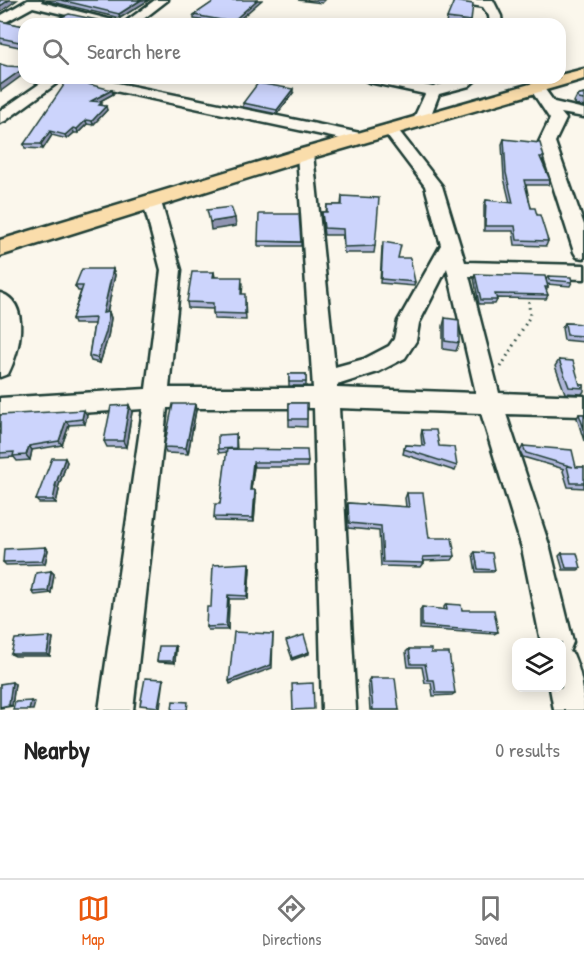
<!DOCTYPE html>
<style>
body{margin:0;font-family:"Patrick Hand",sans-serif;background:#f6f6f6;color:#222}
.controls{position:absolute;right:18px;bottom:18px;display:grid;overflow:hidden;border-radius:12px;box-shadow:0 3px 15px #0003}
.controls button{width:54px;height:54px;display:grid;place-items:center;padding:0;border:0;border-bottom:2px solid #e0e0e0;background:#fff;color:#222;font:30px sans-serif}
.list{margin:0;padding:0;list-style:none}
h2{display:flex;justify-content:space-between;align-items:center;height:78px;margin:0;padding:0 24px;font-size:26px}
h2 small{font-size:20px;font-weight:400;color:#767676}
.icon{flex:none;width:33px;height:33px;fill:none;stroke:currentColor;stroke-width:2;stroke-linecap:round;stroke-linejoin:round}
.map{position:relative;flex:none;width:584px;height:710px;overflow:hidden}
.search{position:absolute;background:#fff;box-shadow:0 3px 15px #0003;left:18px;right:18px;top:18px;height:66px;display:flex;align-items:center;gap:15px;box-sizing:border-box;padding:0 21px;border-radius:18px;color:#767676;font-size:22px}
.sheet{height:168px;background:#fff}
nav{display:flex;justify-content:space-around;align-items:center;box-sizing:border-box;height:84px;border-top:2px solid #e0e0e0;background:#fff;font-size:16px;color:#767676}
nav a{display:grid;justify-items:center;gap:3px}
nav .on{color:#ea580c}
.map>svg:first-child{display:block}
</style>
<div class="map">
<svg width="584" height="710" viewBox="0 0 584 710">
<rect width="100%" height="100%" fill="#fbf7ec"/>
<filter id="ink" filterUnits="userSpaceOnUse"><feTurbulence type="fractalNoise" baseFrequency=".0167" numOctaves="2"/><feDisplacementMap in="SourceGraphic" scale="12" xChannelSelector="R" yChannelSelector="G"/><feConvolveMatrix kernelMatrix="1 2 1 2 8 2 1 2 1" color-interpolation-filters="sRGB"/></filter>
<g filter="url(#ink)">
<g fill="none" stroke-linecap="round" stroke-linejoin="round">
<defs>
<g id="minor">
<polygon points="28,0 42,0 41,2 124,23 155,0 168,0 137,24 104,24 33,7 0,25 0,16"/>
<polygon points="453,0 493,0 501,16 502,24 490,24 489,16 483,7 459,3"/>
<polygon points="48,78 64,78 5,121 0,123 0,111"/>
<polygon points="66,78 93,78 360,133 368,138 360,143 73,82"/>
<polygon points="362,78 390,78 433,87 462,78 478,78 469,86 439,94 429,120 421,125 413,120 425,94 369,82"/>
<polygon points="536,83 541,84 554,102 584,109 584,117 561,113 566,119 555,142 584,225 584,258 577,257 574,252 539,142 550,119 529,87"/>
<path d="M390,124L395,126L442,186L465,262L584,265V279L469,276L499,393L584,396V416L506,414L550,548L573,642L569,652L573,654C581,672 584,690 584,710H554L550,688H562V642H541L522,548L481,413L339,408L356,710H322L314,408H167L133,710H99L143,409L0,418V398L146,389L161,270L143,202L146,198H158L161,202L181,270L169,388H313L297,154L305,149L313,154L335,367L364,359L389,346L394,339L398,321L441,245L425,186L382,129ZM447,268L476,393L337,388V385L378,372L405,358L416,341L419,323Z"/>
<path d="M0,293C32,303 19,353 8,374L0,377Z"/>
</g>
<polygon id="major" points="584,69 584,79 312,158 0,256 0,240 298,150 551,78 560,78 560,75"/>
</defs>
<use href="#minor" stroke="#1f3d34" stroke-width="5"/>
<use href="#major" stroke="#1f3d34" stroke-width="5"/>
<polyline stroke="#1f3d34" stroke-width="3" stroke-dasharray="1.5 4.5" stroke-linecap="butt" points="501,367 530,316 528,295"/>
<use href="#minor" fill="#fbf7ec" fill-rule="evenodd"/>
<use href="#major" fill="#faddab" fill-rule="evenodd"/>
</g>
<g fill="#afb6d9" stroke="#1f3d34" stroke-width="1.5">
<polygon points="44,0 149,0 120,18"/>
<polygon points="216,0 234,24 224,24 194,19 194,15"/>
<polygon points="298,0 325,0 322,3"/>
<polygon points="447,18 471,21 471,24 446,24"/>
<polygon points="0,21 24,26 24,48 0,43"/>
<polygon points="112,90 113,94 98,102 102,102 102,105 107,110 93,125 87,124 78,133 74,133 67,139 52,135 43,149 25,148 24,144"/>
<polygon points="293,93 277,114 243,107 243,103"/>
<polygon points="584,94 584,107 576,105 574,102 577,96"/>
<polygon points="504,139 544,157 542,162 550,180 548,185 526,185 531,208 537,215 548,241 546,246 515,245 513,231 484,231 484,205 486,200 510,203 504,178 502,144"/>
<polygon points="342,196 375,246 374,253 344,253 342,235 324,235 322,219 322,212 326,212 327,205 341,205"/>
<polygon points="258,241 301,242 301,246 258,246"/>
<polygon points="382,247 398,258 415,282 414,286 380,283"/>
<polygon points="113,269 115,275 107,312 109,312 111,318 108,337 100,363 91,361 89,356 94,324 74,324 72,319 81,291 78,291 75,286"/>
<polygon points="214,272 215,277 243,283 242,294 245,300 246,320 214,319 213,309 188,308 187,302"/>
<polygon points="475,274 546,280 548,276 572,282 570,286 547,284 548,287 546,291 548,295 546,299 496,298 497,300 495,304 479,304 474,278"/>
<polygon points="445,318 459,343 456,351 443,349 443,326"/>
<polygon points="565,323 584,324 584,342 564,340 562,328"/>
<polygon points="559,360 580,385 584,385 584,391 582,394 565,393 555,366"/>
<rect x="289" y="374" width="17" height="12"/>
<polygon points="289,403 307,403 307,427 289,426"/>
<polygon points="129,405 132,412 126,447 107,447 104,441"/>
<polygon points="196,410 188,454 166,453 164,447"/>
<polygon points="579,414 584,414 584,441 577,418"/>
<polygon points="0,415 87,415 85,424 69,425 62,445 32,450 30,460 17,461 14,457 0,458"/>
<polygon points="422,430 457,466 455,471 403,454 405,445 422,446 421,435"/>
<polygon points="236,434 237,450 308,462 307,467 254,467 251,490 256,495 254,522 215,521 214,517 220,504 227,452 219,453 218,449"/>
<polygon points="523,446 576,467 584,467 584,488 568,487 563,471 564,469 523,457 520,451"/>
<polygon points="65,458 67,462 58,488 59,490 56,503 39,503 36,500"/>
<polygon points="407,493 429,538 455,556 452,560 424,561 424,563 421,567 381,566 379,531 348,528 347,508 348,503 406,507 405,498"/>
<polygon points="46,547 48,550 45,564 6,565 3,562"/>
<polygon points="475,552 495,570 493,572 476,572 473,554"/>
<polygon points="562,553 581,568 578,570 563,570 559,556"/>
<polygon points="250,568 248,599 229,599 228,630 208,630 206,627 211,607"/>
<polygon points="51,571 54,574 51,593 35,595 32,592"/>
<polygon points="446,604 462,610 498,632 494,634 420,629 420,610 422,607 444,610 444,607"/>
<polygon points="50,637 53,639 50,656 15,656 11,654"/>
<polygon points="175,646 176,647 175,663 158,662 157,661"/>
<polygon points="409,649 431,653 455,693 452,695 433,696 431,683 425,683 422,667 408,667 406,652"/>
<polygon points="370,678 399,710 370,710 368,681"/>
<polygon points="0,684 15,684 12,706 0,708"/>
</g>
<g fill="#8f94b0" stroke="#1f3d34" stroke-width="1.5">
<polygon points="9,0 17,0 0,12 0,6"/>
<polygon points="141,0 149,0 120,18 119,14"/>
<polygon points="257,0 262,0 234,24 232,24 232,22"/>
<polygon points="24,68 24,74 1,91 0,85"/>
<polygon points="293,89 293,93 277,114 277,110"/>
<polygon points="112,90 113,94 93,105 91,101"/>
<polygon points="106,106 107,110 93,125 92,121"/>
<polygon points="86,120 87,124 78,133 77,129"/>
<polygon points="73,128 74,133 67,139 65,135"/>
<polygon points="50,131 52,135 43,149 41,144"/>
<polygon points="235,218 236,226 211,230 210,222"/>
<polygon points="113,269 115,275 106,318 103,313"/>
<polygon points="109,312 111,318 108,337 100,363 97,358"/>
<polygon points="195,404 196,410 188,454 186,448"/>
<polygon points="129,405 132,412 126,447 123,441"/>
<polygon points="84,410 87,415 85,424 82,419"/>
<polygon points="66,421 69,425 62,445 59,441"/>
<polygon points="29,446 32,450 30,460 26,455"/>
<polygon points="65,458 67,462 58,488 59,490 56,503 53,500 55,486"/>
<polygon points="253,462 254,467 250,495 250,490"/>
<polygon points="255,490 256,495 254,522 253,518"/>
<polygon points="46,547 48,550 45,564 42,561"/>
<polygon points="249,563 250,568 248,599 247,596"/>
<polygon points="51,571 54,574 51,593 48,591"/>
<polygon points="228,595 229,599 228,630 226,626"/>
<polygon points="273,634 272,668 230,684 229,681"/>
<polygon points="50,637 53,639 50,656 47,654"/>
<polygon points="175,646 176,647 175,663 173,661"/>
<polygon points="309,652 309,654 292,660 292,658"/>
<polygon points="163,679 164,680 160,708 158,707"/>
<polygon points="12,682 15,684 12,706 9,705"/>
<polygon points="31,701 35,703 33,710 29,710"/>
</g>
<g fill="#ccd4fc" stroke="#1f3d34" stroke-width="1.5">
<polygon points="0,0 9,0 0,6"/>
<polygon points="61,0 141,0 119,14"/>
<polygon points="216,0 257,0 232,22 194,15"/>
<polygon points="454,1 473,4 471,21 447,18"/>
<polygon points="69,14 97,20 93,24 43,24"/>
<polygon points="0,21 24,26 24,43 0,38"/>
<polygon points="0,64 7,66 24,67 24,68 0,85"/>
<polygon points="68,79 112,90 91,101 102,102 99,105 106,106 92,121 86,120 77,129 73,128 65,135 50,131 41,144 24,144"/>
<polygon points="258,83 293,89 277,110 243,103"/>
<polygon points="584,94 584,100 579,99 577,96"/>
<polygon points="504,139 540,143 544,157 540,157 550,180 524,180 531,208 535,208 537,215 540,215 548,241 517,240 515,226 485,226 486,200 513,203 506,173"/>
<polygon points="342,196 379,198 375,246 344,247 343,229 324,228 322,212 327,212 327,205 342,205"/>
<polygon points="231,207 235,218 210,222 207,210"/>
<polygon points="259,214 299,214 301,242 258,241"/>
<polygon points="383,242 401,245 398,258 410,258 415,282 381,279"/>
<polygon points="82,269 113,269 103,313 109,312 106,332 97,358 89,356 95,318 72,319 83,286 75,286"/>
<polygon points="192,272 214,272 213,277 242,277 241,294 245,294 245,314 213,313 213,303 187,302"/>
<polygon points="475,274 545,276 548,287 545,287 548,295 495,294 497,300 481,300"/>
<polygon points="548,276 571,277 572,282 549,280"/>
<polygon points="445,318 459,320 459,343 445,341"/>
<polygon points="565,323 584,324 584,336 567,335"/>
<polygon points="559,360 573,361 580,385 584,385 584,388 569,387"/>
<rect x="289" y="374" width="17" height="8"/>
<rect x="289" y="403" width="18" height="16"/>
<polygon points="173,404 195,404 186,448 164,447"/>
<polygon points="129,405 123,441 104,441 111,406"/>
<polygon points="84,410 82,419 66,421 59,441 29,446 26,455 13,456 14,452 0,453 0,415"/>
<polygon points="579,414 584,414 584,429"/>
<polygon points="422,430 436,430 439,446 454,447 457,466 404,449 405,445 425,446"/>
<polygon points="236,434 236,448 218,449 218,435"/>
<polygon points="523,446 572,450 576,467 584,467 584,483 571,483 567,466 573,467 526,453"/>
<polygon points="227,449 307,450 308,462 253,462 250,490 255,490 253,518 214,517 215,504 220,504"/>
<polygon points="52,458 65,458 55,486 56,486 53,500 36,500"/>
<polygon points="407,493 423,493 429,538 452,538 455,556 423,557 424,563 383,562 381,526 349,523 348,503 409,507"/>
<polygon points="46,547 42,561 3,562 4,549"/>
<polygon points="475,552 492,553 495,570 478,569"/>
<polygon points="562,553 577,553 581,568 566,568"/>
<polygon points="249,563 247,596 228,595 226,626 206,627 207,607 211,607 213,565"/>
<polygon points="51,571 48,591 32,592 36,573"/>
<polygon points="446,604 461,605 462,610 494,610 498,632 422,626 422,607 447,610"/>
<polygon points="234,632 273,634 271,665 229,681"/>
<polygon points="304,635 309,652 292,658 286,641"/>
<polygon points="50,637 47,654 11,654 15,639"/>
<polygon points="159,646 175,646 173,661 157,661"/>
<polygon points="409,649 431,649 431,653 449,653 455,693 436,693 434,680 428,680 425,664 411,664"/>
<polygon points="145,678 163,679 158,707 140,705"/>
<polygon points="370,678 395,678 399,710 373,710"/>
<polygon points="12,682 9,705 0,707 0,684"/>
<polygon points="313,683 314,709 293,710 292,684"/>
<polygon points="31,701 29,710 13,710 15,702"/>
<polygon points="173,701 188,702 187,710 172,710"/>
</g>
</g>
</svg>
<div class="controls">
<button><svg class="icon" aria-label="layers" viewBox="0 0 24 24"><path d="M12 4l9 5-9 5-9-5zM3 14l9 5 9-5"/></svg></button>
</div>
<div class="search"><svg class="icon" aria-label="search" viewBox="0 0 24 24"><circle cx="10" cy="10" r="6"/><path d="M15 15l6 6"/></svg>Search here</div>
</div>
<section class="sheet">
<h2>Nearby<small>0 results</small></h2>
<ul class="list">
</ul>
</section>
<nav>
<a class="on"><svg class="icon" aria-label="map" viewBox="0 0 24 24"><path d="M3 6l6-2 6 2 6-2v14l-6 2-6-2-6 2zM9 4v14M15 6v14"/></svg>Map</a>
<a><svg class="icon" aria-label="directions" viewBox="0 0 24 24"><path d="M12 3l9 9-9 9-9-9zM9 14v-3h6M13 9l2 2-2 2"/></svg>Directions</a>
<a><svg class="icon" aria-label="saved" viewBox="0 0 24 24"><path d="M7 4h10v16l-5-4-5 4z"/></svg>Saved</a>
</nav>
